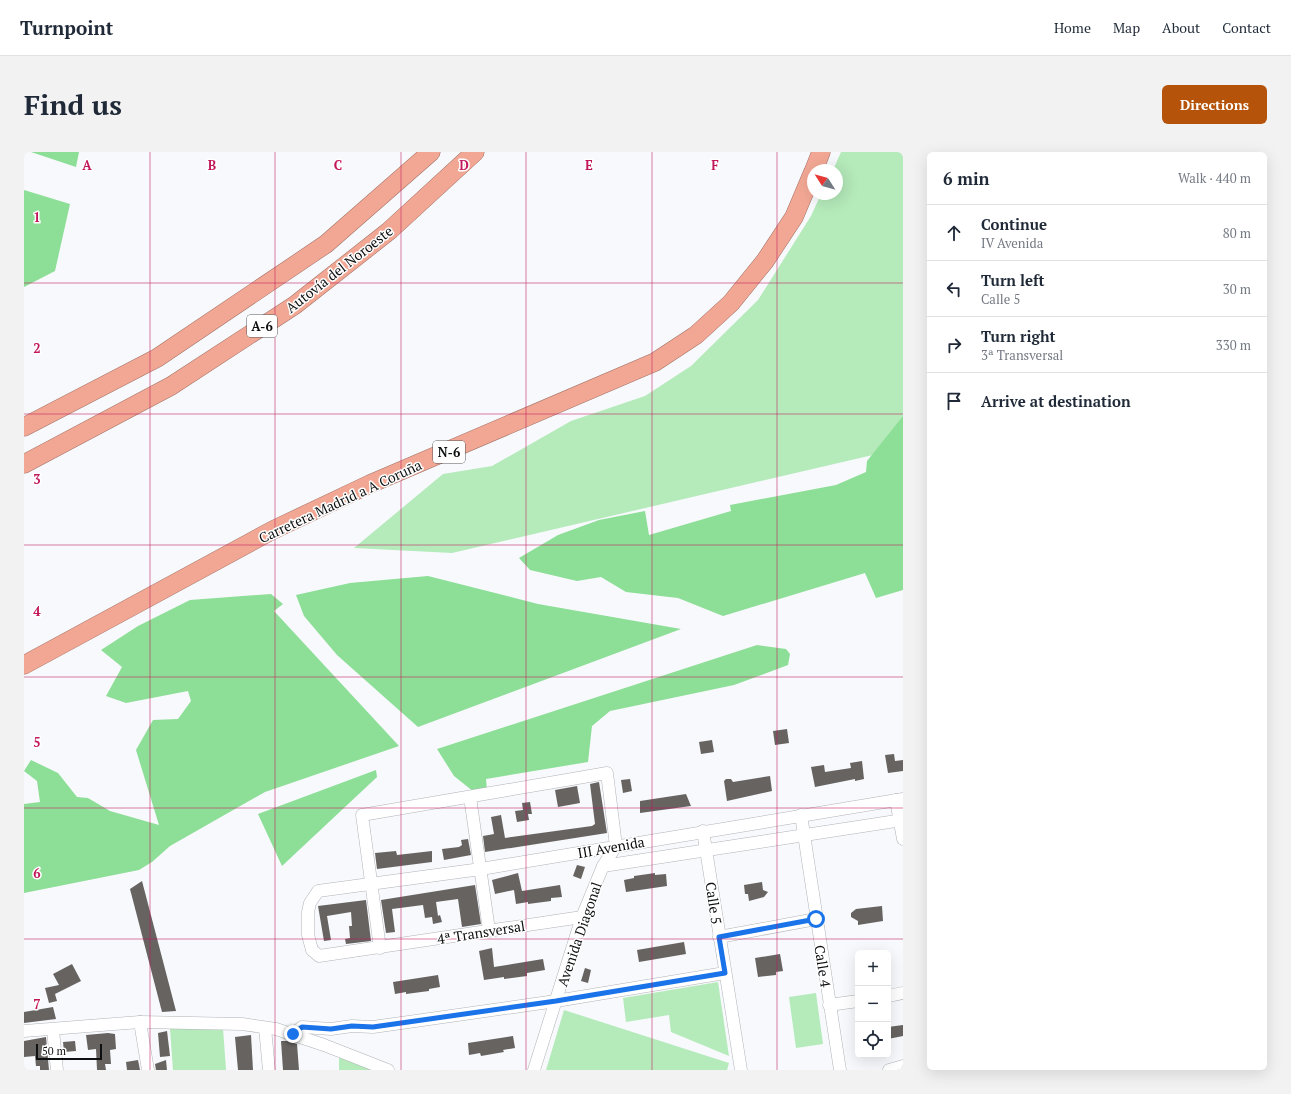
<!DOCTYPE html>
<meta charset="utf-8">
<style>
body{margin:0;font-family:"PT Serif",serif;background:#f2f2f3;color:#1f2937}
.controls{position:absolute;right:12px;bottom:12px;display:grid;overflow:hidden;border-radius:6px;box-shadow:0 4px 16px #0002}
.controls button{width:36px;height:36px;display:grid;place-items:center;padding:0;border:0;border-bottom:1px solid #e0e1e3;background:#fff;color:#1f2937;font:20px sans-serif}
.compass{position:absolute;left:783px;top:12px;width:36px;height:36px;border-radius:50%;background:#fff;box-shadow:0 4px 16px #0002;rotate:306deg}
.scale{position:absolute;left:12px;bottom:10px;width:66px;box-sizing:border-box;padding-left:4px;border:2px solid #0e0f10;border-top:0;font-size:11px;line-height:14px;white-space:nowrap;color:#0e0f10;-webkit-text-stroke:3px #fff;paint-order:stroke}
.stop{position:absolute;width:12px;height:12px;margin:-9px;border:3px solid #1a73e8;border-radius:50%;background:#fff}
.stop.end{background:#1a73e8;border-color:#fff;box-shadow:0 1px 4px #0008}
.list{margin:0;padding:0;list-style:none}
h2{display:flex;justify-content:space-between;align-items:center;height:52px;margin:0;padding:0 16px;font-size:17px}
h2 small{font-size:13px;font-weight:400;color:#747a83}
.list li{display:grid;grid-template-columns:26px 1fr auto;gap:12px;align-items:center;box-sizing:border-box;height:56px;padding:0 16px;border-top:1px solid #e0e1e3}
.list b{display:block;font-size:15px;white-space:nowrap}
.list p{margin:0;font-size:13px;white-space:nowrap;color:#747a83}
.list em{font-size:13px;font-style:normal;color:#747a83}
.icon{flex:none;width:22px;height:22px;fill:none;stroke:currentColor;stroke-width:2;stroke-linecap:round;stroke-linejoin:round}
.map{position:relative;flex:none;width:879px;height:918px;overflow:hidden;border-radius:6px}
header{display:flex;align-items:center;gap:24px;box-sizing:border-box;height:56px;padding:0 20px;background:#fff;border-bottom:1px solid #e0e1e3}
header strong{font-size:19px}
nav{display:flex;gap:22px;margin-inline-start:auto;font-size:14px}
.intro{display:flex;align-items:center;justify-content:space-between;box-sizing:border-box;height:96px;padding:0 24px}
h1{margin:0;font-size:28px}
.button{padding:10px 18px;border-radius:6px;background:#b45309;color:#fff;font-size:14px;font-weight:700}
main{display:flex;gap:24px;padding:0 24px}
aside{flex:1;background:#fff;border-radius:6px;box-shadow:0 4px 16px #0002}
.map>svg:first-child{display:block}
</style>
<header>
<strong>Turnpoint</strong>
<nav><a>Home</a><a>Map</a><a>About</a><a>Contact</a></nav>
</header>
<div class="intro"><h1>Find us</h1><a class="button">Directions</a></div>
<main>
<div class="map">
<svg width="879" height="918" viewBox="0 0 879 918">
<rect width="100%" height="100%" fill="#f7f9fd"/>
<g fill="#b5eaba">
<polygon points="817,0 879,0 879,296 428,401 330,396 419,322 468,314 547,269 621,244 667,214 734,148 787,64 797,42 813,42 813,18 809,18"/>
<polygon points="694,830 705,904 647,880 645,863 602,870 599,846"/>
<polygon points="792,841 799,892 772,896 765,845"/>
<polygon points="540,858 705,911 703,918 522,918"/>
<polygon points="199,876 202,918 149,918 146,877"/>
<polygon points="315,903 353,918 315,918"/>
</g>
<g fill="#8dde96">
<polygon points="7,0 55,0 52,15"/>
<polygon points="0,38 46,52 31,119 0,135"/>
<polygon points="879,264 879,438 852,446 841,421 699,464 654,446 602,440 577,425 553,429 506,418 495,406 534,383 575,368 621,359 625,383 707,359 706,353 812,333 842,320 843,309"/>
<polygon points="404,424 514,452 657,477 394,575 313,503 280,464 272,443 326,431"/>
<polygon points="247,442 259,452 250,459 375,594 241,640 146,694 128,710 115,718 0,741 0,652 16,650 13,629 0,619 7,608 34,621 53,645 64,646 86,659 135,673 112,598 129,568 154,567 167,549 164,539 102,551 82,544 98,515 77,498 114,474 166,448"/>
<polygon points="733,493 762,497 766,502 764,513 710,533 586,559 568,574 564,610 462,627 463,638 450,640 430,624 413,597"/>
<polygon points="352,618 353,625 258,714 234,662"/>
</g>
<g fill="#676361">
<polygon points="763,577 765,591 751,593 749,579"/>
<polygon points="688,588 690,600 677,602 675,590"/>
<polygon points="870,602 871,609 879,608 879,619 864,621 861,603"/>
<polygon points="838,609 840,627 831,629 831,627 791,635 787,615 800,613 801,620 827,616 826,611"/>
<polygon points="746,624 748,639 703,649 700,629 702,627 707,627 709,630"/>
<polygon points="606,627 608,639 599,641 597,628"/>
<polygon points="575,630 583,681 461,700 459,684 470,682 467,665 477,663 481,686 568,674 571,672 566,632"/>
<polygon points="553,634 556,651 534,655 531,638"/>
<polygon points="662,642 667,654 616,661 616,649"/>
<polygon points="506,650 508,662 504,662 505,668 493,670 491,659 499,658 498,651"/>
<polygon points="444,687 447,703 420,708 418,697 435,695 438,693 437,688"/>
<polygon points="372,699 373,703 408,699 408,710 353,717 351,701"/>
<polygon points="553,713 561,715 557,727 549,724"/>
<polygon points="494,721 498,739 536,733 538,745 527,746 527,749 504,752 504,750 492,752 490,738 471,742 468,728"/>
<polygon points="631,721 631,723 642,722 643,734 602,740 600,728 610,726 610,724"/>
<polygon points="118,729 152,859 138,860 106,737"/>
<polygon points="738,730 739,738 744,740 740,745 725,749 724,742 721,742 720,733"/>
<polygon points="451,733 457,772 438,775 434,747 412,750 414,764 416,763 418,770 409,772 408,765 401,766 399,753 368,757 371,780 362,781 357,748"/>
<polygon points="342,748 347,789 322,792 321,787 326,786 325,774 328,774 327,760 303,764 307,788 300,789 294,754"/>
<polygon points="858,754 859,769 834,773 834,769 827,765 827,761 832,757"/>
<polygon points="660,790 662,802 615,810 613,798"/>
<polygon points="468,796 470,815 519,807 521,818 503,821 503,824 480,827 480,825 460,828 455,799"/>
<polygon points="756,802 759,819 752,820 752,823 734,825 731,806"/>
<polygon points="48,812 57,829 31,842 33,849 25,851 21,836 35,833 29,822"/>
<polygon points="561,816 567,818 564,831 557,829"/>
<polygon points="414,823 416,835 405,837 405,839 382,842 382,840 371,842 369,830"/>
<polygon points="29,855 32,867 0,871 0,860"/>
<polygon points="879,873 879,884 864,887 864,875"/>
<polygon points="143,879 146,904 136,905 134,881"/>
<polygon points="84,881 91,882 92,897 86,898 87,912 81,912 82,918 73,918 72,897 64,898 62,883"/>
<polygon points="227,883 229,918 214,918 211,885"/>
<polygon points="489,884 491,896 479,898 480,900 457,904 456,901 445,903 444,891"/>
<polygon points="22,885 25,918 16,918 16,914 12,914 11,904 0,905 0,889"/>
<polygon points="51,889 52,899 40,900 39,890"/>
<polygon points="257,889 263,889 273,892 275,918 259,918"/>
<polygon points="114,908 116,918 103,918 102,910"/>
<polygon points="142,908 143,918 132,918 131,912"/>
</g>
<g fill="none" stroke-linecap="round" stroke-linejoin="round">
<defs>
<g id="minor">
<polyline points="446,645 465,778"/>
<polyline points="872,648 879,687"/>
<polyline points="777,663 816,918"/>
<polyline points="679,679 717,918"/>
<polyline points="579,714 879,668"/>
<polyline points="558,765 295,804 288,798 284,783 284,760 286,751 294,739 457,717 879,647"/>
<polyline points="695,785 792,767"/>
<polyline points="356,796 338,663 583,621 592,694"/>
<polyline points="864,844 879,841"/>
<polyline points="805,853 834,849"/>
<polyline points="116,870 124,918"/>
<polyline points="241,876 245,918"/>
<polyline points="29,878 33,918"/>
<polyline points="0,879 116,870 218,872 252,877 300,893 364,918"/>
<polyline points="269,882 278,875 307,877 328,874 349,875 532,849 701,821"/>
<polyline points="510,918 558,765 579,714 592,694"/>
<polyline points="865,918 879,914"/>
</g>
<g id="highway">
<polyline points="790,18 797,0"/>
<polyline points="0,275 133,206 302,92 407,0"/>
<polyline points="0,312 147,234 271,153 365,79 451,0"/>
<polyline points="0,513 249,378 346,332 631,210 672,183 707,151 741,109 770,65 789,20"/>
</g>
</defs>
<use href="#minor" stroke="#b1b3b7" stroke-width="13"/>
<use href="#highway" stroke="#a27266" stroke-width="19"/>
<use href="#minor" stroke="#fff" stroke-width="12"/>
<use href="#highway" stroke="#f1a794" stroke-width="18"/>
</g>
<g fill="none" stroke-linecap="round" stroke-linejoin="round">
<polyline stroke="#1a73e8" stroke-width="5" points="269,882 278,875 307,877 328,874 349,875 532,849 701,821 695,785 792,767"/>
</g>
<path fill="none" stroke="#c2185b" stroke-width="1" stroke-opacity="0.55" d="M126,0V918M251,0V918M377,0V918M502,0V918M628,0V918M753,0V918M0,131H879M0,262H879M0,393H879M0,525H879M0,656H879M0,787H879"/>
<g text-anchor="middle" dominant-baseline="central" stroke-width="3" stroke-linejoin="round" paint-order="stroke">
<g fill="#fff" stroke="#565758" stroke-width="1">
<rect x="223" y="163" width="30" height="22" rx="3"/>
<rect x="409" y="289" width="32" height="22" rx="3"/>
</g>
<g font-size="13" font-weight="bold" fill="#0e0f10">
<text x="238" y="174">A-6</text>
<text x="425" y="300">N-6</text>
</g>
<g font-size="14" fill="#0e0f10" stroke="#fff">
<text transform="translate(315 117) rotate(-38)">Autovía del Noroeste</text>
<text transform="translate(316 349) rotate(-25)">Carretera Madrid a A Coruña</text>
<text transform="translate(587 695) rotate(-10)">III Avenida</text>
<text transform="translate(690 751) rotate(82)">Calle 5</text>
<text transform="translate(457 780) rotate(-9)">4ª Transversal</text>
<text transform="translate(555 782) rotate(-71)">Avenida Diagonal</text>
<text transform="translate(799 814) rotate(81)">Calle 4</text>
</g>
</g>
<g font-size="13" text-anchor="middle" font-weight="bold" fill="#c2185b" stroke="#fff" stroke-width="3" stroke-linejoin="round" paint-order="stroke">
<text x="63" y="18">A</text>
<text x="188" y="18">B</text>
<text x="314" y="18">C</text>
<text x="440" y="18">D</text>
<text x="565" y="18">E</text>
<text x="691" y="18">F</text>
<text x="13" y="70">1</text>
<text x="13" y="201">2</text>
<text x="13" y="332">3</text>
<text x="13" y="464">4</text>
<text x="13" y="595">5</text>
<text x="13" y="726">6</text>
<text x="13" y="857">7</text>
</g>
</svg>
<div class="controls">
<button>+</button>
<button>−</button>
<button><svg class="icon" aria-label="locate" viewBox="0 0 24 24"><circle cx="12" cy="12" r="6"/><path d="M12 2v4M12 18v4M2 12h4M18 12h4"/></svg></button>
</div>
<svg class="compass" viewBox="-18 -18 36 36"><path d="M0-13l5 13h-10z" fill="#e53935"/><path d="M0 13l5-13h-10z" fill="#747a83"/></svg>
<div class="scale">50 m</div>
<div class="stop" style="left:792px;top:767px"></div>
<div class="stop end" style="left:269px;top:882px"></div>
</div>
<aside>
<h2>6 min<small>Walk · 440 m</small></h2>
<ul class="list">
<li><svg class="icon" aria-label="ahead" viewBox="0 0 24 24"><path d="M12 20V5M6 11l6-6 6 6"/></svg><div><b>Continue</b><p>IV Avenida</p></div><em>80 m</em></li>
<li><svg class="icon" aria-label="left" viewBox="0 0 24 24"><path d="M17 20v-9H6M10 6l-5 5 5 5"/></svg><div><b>Turn left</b><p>Calle 5</p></div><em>30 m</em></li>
<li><svg class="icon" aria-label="right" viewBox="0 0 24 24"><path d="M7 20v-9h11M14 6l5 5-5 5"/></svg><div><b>Turn right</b><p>3ª Transversal</p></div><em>330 m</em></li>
<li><svg class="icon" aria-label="arrive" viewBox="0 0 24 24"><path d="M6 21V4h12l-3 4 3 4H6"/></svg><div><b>Arrive at destination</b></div></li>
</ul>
</aside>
</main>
